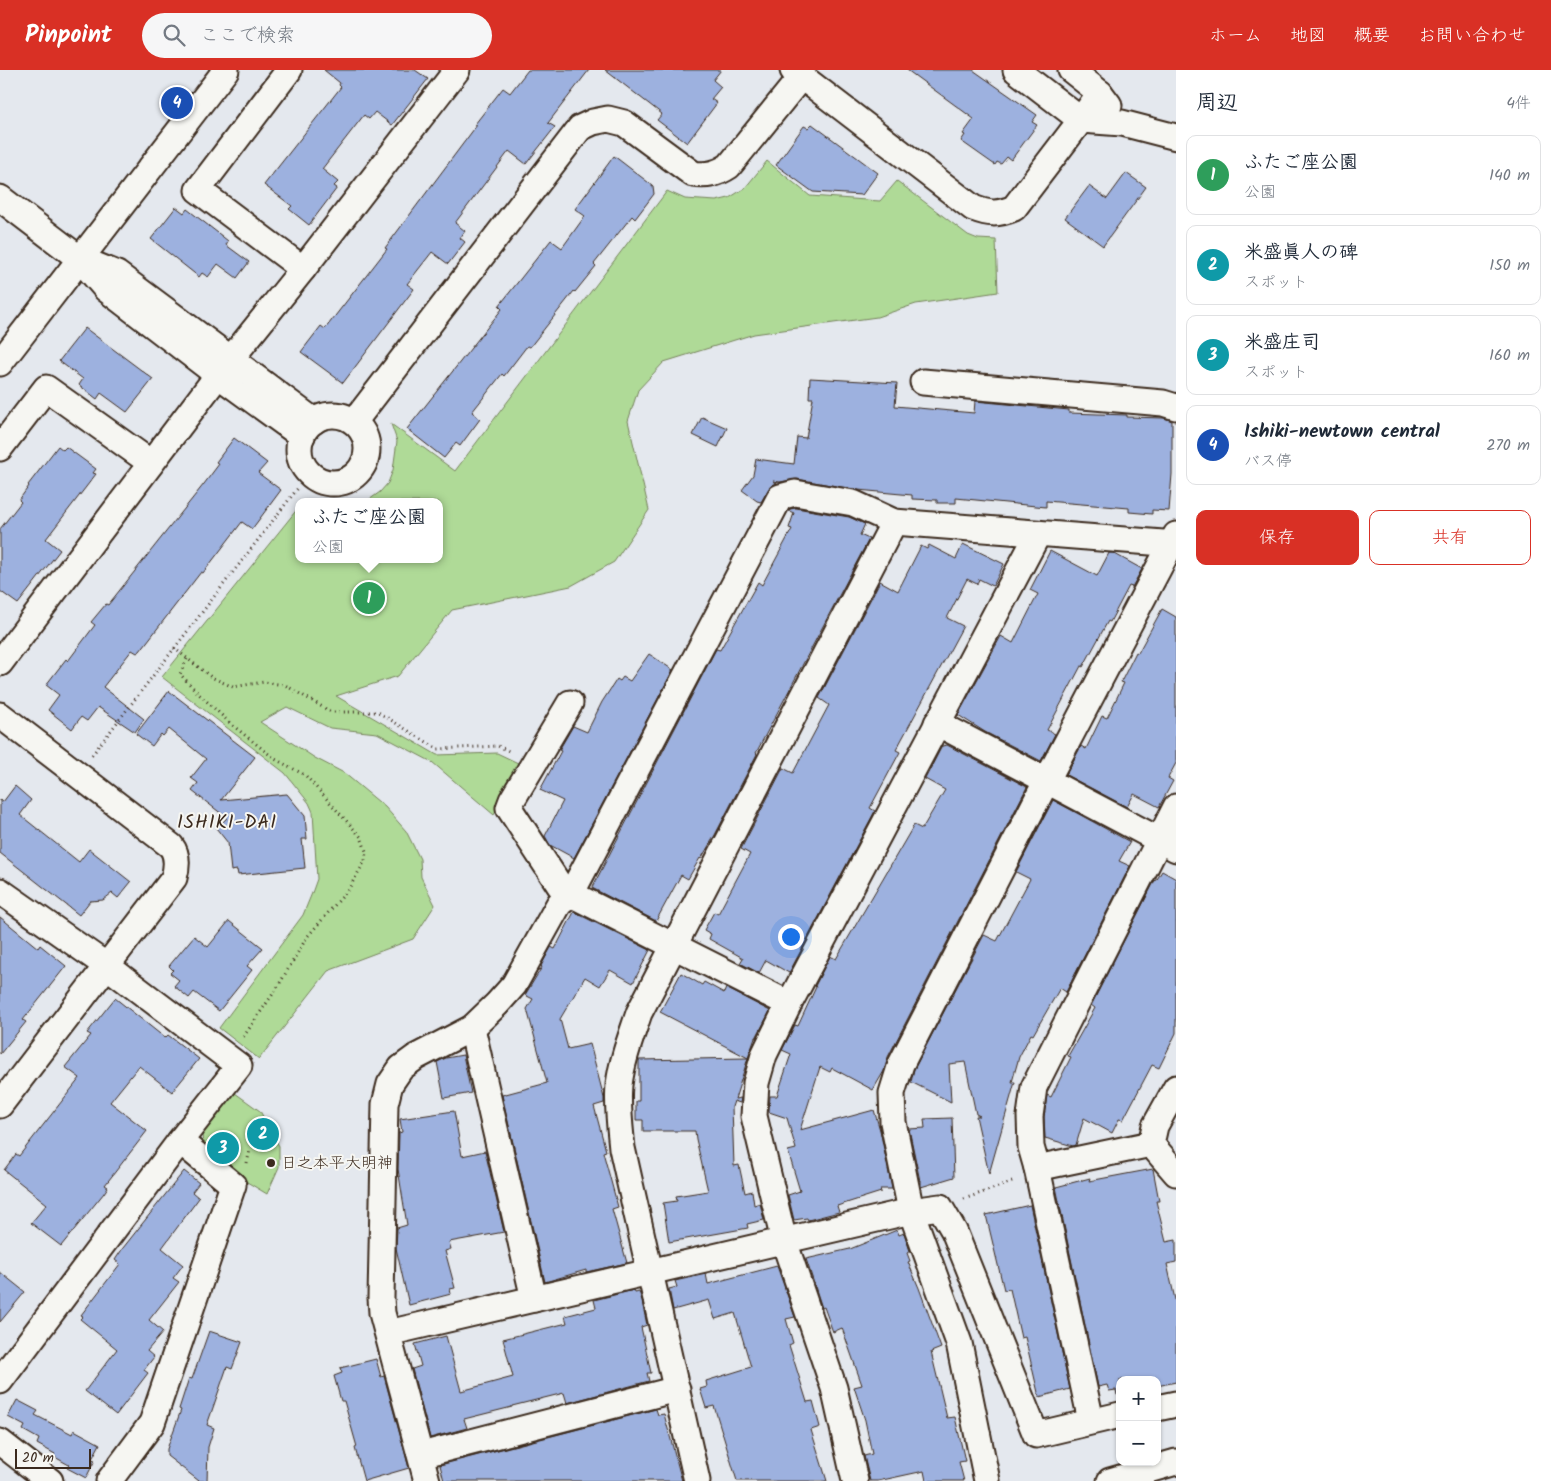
<!DOCTYPE html>
<html lang="ja">
<meta charset="utf-8">
<style>
body{margin:0;font-family:Kalam,"Klee One",sans-serif;background:#f6f6f7;color:#1f2937}
.controls{position:absolute;right:15px;bottom:15px;display:grid;overflow:hidden;border-radius:10px;box-shadow:0 1px 4px #0004}
.controls button{width:45px;height:45px;display:grid;place-items:center;padding:0;border:0;border-bottom:1px solid #e0e1e3;background:#fff;color:#1f2937;font:25px sans-serif}
.scale{position:absolute;left:15px;bottom:12px;width:76px;box-sizing:border-box;padding-left:5px;border:2px solid #3b2a1e;border-top:0;font-size:14px;line-height:18px;white-space:nowrap;color:#3b2a1e;-webkit-text-stroke:4px #f6f6f2;paint-order:stroke}
.you{position:absolute;left:790px;top:866px;width:18px;height:18px;margin:-12px;border:4px solid #fff;border-radius:50%;background:#1a73e8;box-shadow:0 0 0 8px #1a73e833}
.badge{display:grid;place-items:center;width:32px;height:32px;border-radius:50%;background:#d93025;color:#fff;font-size:16px;font-weight:700}
.pin{position:absolute;translate:-50% -50%;border:2px solid #fff;box-shadow:0 1px 5px #0006}
.popup{position:absolute;left:295px;top:428px;width:148px;height:65px;box-sizing:border-box;display:grid;place-content:center;border-radius:10px;background:#fff;filter:drop-shadow(0 1px 4px #0005);font-size:16px;white-space:nowrap;color:#747a83}
.popup b{font-size:19px;color:#1f2937}
.popup::after{content:'';position:absolute;left:50%;top:100%;margin-left:-10px;border:10px solid transparent;border-top-color:#fff}
.list{margin:0;padding:0;list-style:none}
h2{display:flex;justify-content:space-between;align-items:center;height:65px;margin:0;padding:0 20px;font-size:21px}
h2 small{font-size:16px;font-weight:400;color:#747a83}
.list li{display:grid;grid-template-columns:32px 1fr auto;gap:15px;align-items:center;box-sizing:border-box;height:80px;margin:0 10px 10px;padding:0 10px;border:1px solid #e0e1e3;border-radius:10px}
.list b{display:block;font-size:19px;white-space:nowrap}
.list p{margin:0;font-size:16px;white-space:nowrap;color:#747a83}
.list em{font-size:16px;font-style:normal;color:#747a83}
.actions{display:flex;gap:10px;padding:15px 20px}
.actions a{flex:1;padding:11px 0;border:1px solid #d93025;border-radius:10px;text-align:center;font-size:18px;color:#d93025}
.actions .main{background:#d93025;color:#fff}
.icon{flex:none;width:28px;height:28px;fill:none;stroke:currentColor;stroke-width:2;stroke-linecap:round;stroke-linejoin:round}
.map{position:relative;flex:none;width:1176px;height:1411px;overflow:hidden}
header{display:flex;align-items:center;gap:30px;box-sizing:border-box;height:70px;padding:0 25px;background:#d93025;color:#fff}
header strong{font-size:24px}
nav{display:flex;gap:28px;margin-inline-start:auto;font-size:18px}
.search{width:350px;height:45px;background:#f6f6f7;display:flex;align-items:center;gap:12px;box-sizing:border-box;padding:0 18px;border-radius:28px;color:#747a83;font-size:19px}
main{display:flex}
aside{flex:1;background:#fff}
.map>svg:first-child{display:block}
</style>
<header>
<strong>Pinpoint</strong>
<div class="search"><svg class="icon" aria-label="search" viewBox="0 0 24 24"><circle cx="10" cy="10" r="6"/><path d="M15 15l6 6"/></svg>ここで検索</div>
<nav><a>ホーム</a><a>地図</a><a>概要</a><a>お問い合わせ</a></nav>
</header>
<main>
<div class="map">
<svg width="1176" height="1411" viewBox="0 0 1176 1411">
<rect width="100%" height="100%" fill="#e4e8ee"/>
<filter id="ink" filterUnits="userSpaceOnUse"><feTurbulence type="fractalNoise" baseFrequency=".02" numOctaves="2"/><feDisplacementMap in="SourceGraphic" scale="10" xChannelSelector="R" yChannelSelector="G"/><feConvolveMatrix kernelMatrix="1 2 1 2 8 2 1 2 1" color-interpolation-filters="sRGB"/></filter>
<g filter="url(#ink)">
<g fill="#afda97" stroke="#75825a">
<polygon points="767,91 810,126 880,131 897,111 968,165 978,169 996,170 998,222 916,234 877,247 754,264 664,292 638,320 628,351 649,440 614,492 571,516 452,540 398,606 336,626 437,685 497,683 518,693 518,701 494,745 432,692 377,663 330,658 287,637 260,652 315,688 344,703 385,737 406,761 420,789 421,807 435,835 413,869 328,901 259,989 219,958 303,845 312,823 317,809 313,742 309,733 285,703 162,607 299,437 299,489 439,489 439,432 366,432 380,422 388,413 393,400 397,371 391,354 455,401 667,121 685,129 716,131 729,128 745,118"/>
<polygon points="235,1023 260,1041 279,1076 279,1097 267,1124 247,1112 203,1077 202,1062"/>
</g>
<g fill="#9db1df" stroke="#3b2a1e">
<polygon points="324,0 415,0 428,9 392,55 375,42 369,49 364,45 322,99 338,112 334,116 337,118 309,155 289,139 292,136 264,115 341,17 339,15 340,13"/>
<polygon points="528,0 589,0 548,53 555,57 526,94 509,81 455,153 465,161 460,168 465,172 448,194 432,182 407,214 414,219 343,313 301,282 321,256 325,259 387,179 385,178 474,59 477,55 475,54 503,18 510,23"/>
<polygon points="605,0 721,0 713,10 721,17 711,29 717,33 687,73 657,50 662,44"/>
<polygon points="907,0 973,0 1037,45 1032,52 1037,55 1011,90 1007,87 1001,94 997,92 995,95 961,71 965,65 963,64 974,49"/>
<polygon points="812,54 878,103 862,125 813,122 776,95 804,56 808,58"/>
<polygon points="614,86 653,116 654,124 635,149 632,146 594,194 596,196 575,222 574,221 530,277 527,276 504,306 502,304 472,342 480,349 460,376 456,373 444,388 407,359 494,249 502,239 499,236 551,170 562,178 585,146 575,139"/>
<polygon points="1126,103 1146,117 1103,176 1065,148 1089,116 1107,129"/>
<polygon points="176,137 184,143 187,139 218,163 228,171 226,175 249,192 237,208 218,194 208,207 202,203 199,207 151,169"/>
<polygon points="85,258 153,309 127,342 101,323 97,329 79,315 83,309 59,291"/>
<polygon points="810,308 897,313 895,336 974,343 975,331 1069,340 1069,343 1127,345 1127,347 1164,348 1172,351 1172,404 1169,441 1152,440 1152,444 1129,442 1129,438 1046,431 1046,437 956,428 956,433 937,433 937,430 912,429 912,425 858,420 797,409 780,412 773,411 777,413 771,416 768,420 761,432 757,431 742,420 753,405 756,389 794,394 797,367 806,368 813,328 809,328"/>
<polygon points="702,347 727,358 718,377 693,365"/>
<polygon points="234,368 267,393 258,403 281,420 252,459 242,452 203,503 201,502 140,581 137,583 132,580 103,617 144,649 135,662 98,637 87,651 81,647 72,659 48,640 59,625 46,615 66,589 68,591 95,555 91,552 106,534 108,535 204,414 219,394 216,392"/>
<polygon points="58,376 63,380 66,377 96,399 93,403 96,404 46,469 60,480 18,534 0,521 0,459 21,432 19,430 29,416 28,415"/>
<polygon points="796,438 849,447 865,454 860,465 869,469 756,683 757,684 715,765 701,789 700,788 688,809 681,805 656,851 592,818 716,579 720,580 758,512 762,515 792,459 789,458 794,443 789,441 790,439"/>
<polygon points="963,474 1004,494 993,516 979,509 977,514 967,509 947,548 963,556 896,680 900,682 870,738 875,741 789,903 766,890 759,903 740,893 743,888 709,869 711,864 704,860 714,842 718,844 750,784 741,779 783,698 793,703 829,635 819,628 880,511 898,521 921,476 927,479 929,475 956,489"/>
<polygon points="1050,481 1097,506 1109,483 1113,483 1142,499 1132,517 1129,516 1110,552 1108,551 1083,597 1081,596 1047,660 1055,664 1041,691 985,662 958,645 1001,566 1013,573 1038,524 1030,520"/>
<polygon points="1162,539 1176,547 1176,693 1168,708 1173,711 1159,737 1134,724 1127,737 1066,705 1081,676 1086,679 1102,646 1107,648 1124,613 1121,612 1136,582 1138,583"/>
<polygon points="649,584 673,600 574,788 550,775 545,766 563,731 540,720 561,681 559,680 573,656 587,662 602,632 617,609 620,611 623,607 630,611"/>
<polygon points="169,621 255,687 221,730 287,724 305,746 307,769 302,769 305,798 238,805 237,800 231,801 228,773 216,758 227,748 192,721 198,713 191,708 206,689 169,659 163,666 161,664 152,676 136,664"/>
<polygon points="947,675 1027,717 888,987 884,1001 873,1020 832,998 830,1002 820,997 800,1060 874,1040 880,1060 892,1119 880,1119 881,1122 837,1136 839,1142 808,1150 807,1148 794,1150 788,1125 800,1121 788,1081 796,1079 787,1048 769,1042 770,1026 777,1026 791,984 782,980 795,955 798,956 816,917 815,916 830,886 836,889 914,755 922,759 945,720 925,709 942,676"/>
<polygon points="15,716 31,730 20,745 79,792 89,779 131,812 118,828 112,823 103,830 90,831 79,845 0,783 0,730 3,732"/>
<polygon points="1053,730 1130,772 1119,791 1130,796 1066,922 1060,918 1033,965 1031,964 1019,987 1012,1012 1015,1012 989,1104 976,1046 980,1046 976,1044 965,992 949,994 951,1032 911,1012 914,999 984,865 997,871 1030,809 1016,802"/>
<polygon points="1162,801 1176,809 1176,963 1159,998 1152,995 1123,1050 1119,1049 1112,1063 1084,1048 1076,1075 1073,1076 1045,1068 1044,1047 1047,1025 1051,1027 1071,987 1068,986 1095,938 1091,935 1155,810 1156,811"/>
<polygon points="574,842 650,880 633,913 610,900 600,916 585,907 560,949 568,979 590,974 604,1028 604,1033 594,1036 606,1081 603,1082 618,1137 612,1139 627,1193 586,1202 586,1200 545,1212 502,1025 547,1013 527,939 533,929 525,925 542,897 541,896 551,877 555,879"/>
<polygon points="0,847 38,878 40,875 66,896 23,950 26,952 0,984"/>
<polygon points="229,851 263,878 247,896 252,900 219,941 194,922 189,928 174,916 179,910 170,903 173,900 169,896 194,866 208,877"/>
<polygon points="681,903 702,915 704,912 724,923 726,918 770,941 756,968 755,968 748,988 660,942"/>
<polygon points="115,928 165,968 168,965 199,989 172,1022 139,996 110,1032 147,1061 105,1115 108,1117 104,1123 61,1176 31,1153 47,1134 4,1100 16,1084 19,1086 80,1008 65,997 91,965 87,963"/>
<polygon points="463,985 471,1023 444,1028 437,992 446,988"/>
<polygon points="748,988 735,1029 741,1028 740,1033 734,1031 732,1037 734,1096 739,1095 745,1123 752,1121 754,1135 760,1133 764,1150 747,1154 748,1158 669,1172 663,1133 677,1131 676,1126 708,1121 696,1069 695,1061 643,1061 643,1050 636,1050 636,1031 639,1031 639,990"/>
<polygon points="454,1041 462,1086 485,1081 504,1162 449,1172 451,1179 445,1181 455,1218 450,1219 451,1224 409,1235 396,1178 397,1158 407,1155 398,1099 399,1063 402,1062 400,1049"/>
<polygon points="952,1048 954,1107 921,1117 921,1110 920,1111 909,1059 925,1058 924,1049"/>
<polygon points="1153,1099 1159,1131 1156,1131 1166,1172 1176,1170 1176,1192 1167,1194 1176,1234 1176,1312 1157,1316 1157,1310 1120,1310 1120,1325 1117,1325 1116,1320 1109,1321 1107,1315 1098,1317 1056,1117 1090,1108 1089,1111"/>
<polygon points="184,1101 199,1113 192,1122 199,1128 162,1178 183,1195 173,1208 179,1212 149,1250 163,1262 147,1281 154,1287 144,1300 148,1303 116,1345 85,1321 117,1279 80,1249 83,1246 81,1245 120,1194 115,1190 123,1178"/>
<polygon points="1030,1135 1070,1319 1039,1327 1025,1267 1021,1268 1010,1219 1004,1220 986,1145"/>
<polygon points="897,1160 899,1165 904,1163 910,1181 907,1183 910,1191 908,1192 919,1218 941,1278 931,1282 947,1348 955,1347 965,1391 959,1392 964,1411 926,1411 924,1401 878,1411 870,1411 864,1386 872,1384 865,1350 854,1317 862,1315 842,1258 833,1262 824,1237 822,1238 806,1189 850,1179"/>
<polygon points="777,1196 795,1247 786,1249 793,1273 789,1275 807,1332 813,1331 820,1357 811,1360 827,1411 737,1411 714,1336 706,1338 700,1319 707,1317 706,1311 751,1297 735,1243 715,1249 709,1230 673,1240 669,1219 677,1217 675,1211 706,1204 708,1214"/>
<polygon points="0,1202 25,1222 0,1252"/>
<polygon points="634,1220 635,1223 639,1222 641,1227 647,1255 641,1257 651,1303 647,1303 649,1311 567,1333 564,1323 512,1336 512,1337 464,1349 467,1358 430,1368 412,1299 421,1296 415,1274 446,1266 461,1321 513,1307 503,1269 567,1253 565,1246 596,1238 594,1230"/>
<polygon points="209,1261 242,1272 232,1299 227,1297 207,1355 214,1358 208,1377 207,1411 199,1411 167,1386 167,1379 181,1340 179,1339 189,1308 192,1309"/>
<polygon points="376,1289 381,1307 384,1306 409,1398 364,1411 355,1378 357,1377 344,1331 341,1331 334,1306 342,1303 340,1298"/>
<polygon points="17,1330 38,1341 35,1345 72,1364 74,1360 100,1374 92,1389 95,1390 86,1408 67,1398 69,1395 53,1386 55,1384 37,1374 39,1369 23,1360 25,1356 8,1347"/>
<polygon points="656,1339 658,1345 664,1344 682,1411 444,1411 440,1395"/>
</g>
<g fill="none" stroke-linecap="round" stroke-linejoin="round">
<defs>
<g id="minor">
<polyline points="289,0 198,120 303,199"/>
<path d="M793,0L973,138C989,144 997,145 1014,138L1081,50L1100,23"/>
<polyline points="1016,0 1081,50 1122,53 1176,67"/>
<polyline points="1071,0 1100,23 1109,35"/>
<polyline points="0,128 80,189 106,219 218,305 302,366"/>
<polyline points="85,191 117,204 314,351"/>
<polyline points="0,293 226,0"/>
<polyline points="923,312 1163,333 1176,337"/>
<circle cx="333" cy="379" r="34"/>
<path d="M354,352L580,58L593,52L608,49L624,53L693,104C707,106 717,104 729,96L801,7"/>
<polyline points="0,378 46,318 151,393"/>
<polyline points="0,593 218,305 303,199 457,0"/>
<path d="M0,645L171,776C178,785 177,797 174,808L0,1035"/>
<polyline points="937,653 1176,779"/>
<polyline points="0,821 107,896 239,996 180,1071 0,1311"/>
<polyline points="789,934 571,824 780,427 795,423 853,433 894,452 1176,474"/>
<polyline points="472,958 534,1229"/>
<polyline points="1176,1018 1155,1056 1151,1074 1176,1103"/>
<polyline points="1037,1098 1151,1074"/>
<polyline points="388,1263 911,1141 940,1137 954,1161 1036,1365 1120,1345"/>
<polyline points="1157,1338 1176,1334"/>
<polyline points="1091,1351 1037,1098 1031,1077 1030,1046 1034,1017 1176,737"/>
<polyline points="0,1372 50,1411"/>
<polyline points="421,1385 677,1319"/>
<polyline points="109,1411 152,1353 233,1115 180,1071"/>
<polyline points="427,1411 382,1243 381,1228 385,1034 390,1014 401,998 416,987 472,958 497,934 514,915 559,834 571,824 560,816 509,738 512,730 570,633"/>
<path d="M697,1411L622,1078C620,1057 617,1036 619,1015C622,990 631,967 639,943L894,452"/>
<polyline points="855,1411 834,1318 784,1171 754,1046 756,1013 764,985 789,934 1038,464"/>
<polyline points="987,1411 959,1273 911,1141 893,1052 892,1023 901,994 1047,710 1176,465"/>
<polyline points="1110,1411 1176,1392"/>
</g>
</defs>
<use href="#minor" stroke="#3b2a1e" stroke-width="29"/>
<g stroke="#3b2a1e" stroke-width="3" stroke-dasharray="1 4" stroke-linecap="butt">
<polyline points="174,578 211,607 233,617 264,612 285,615 331,642 378,642 438,679 498,676 511,682"/>
<polyline points="187,589 180,604 200,625 231,654 275,689 305,705 361,767 366,781 365,791 348,820 307,867 277,918 242,969"/>
<polyline points="92,685 298,418"/>
<polyline points="247,1093 250,1080"/>
<polyline points="964,1129 1015,1111"/>
</g>
<use href="#minor" stroke="#f6f6f2" stroke-width="25"/>
</g>
</g>
<circle fill="#3b2a1e" stroke="#f6f6f2" stroke-width="2" cx="271" cy="1093" r="5"/>
<g text-anchor="middle" dominant-baseline="central" stroke-width="4" stroke-linejoin="round" paint-order="stroke">
<g font-size="16" fill="#3b2a1e" stroke="#f6f6f2" text-anchor="start">
<text x="281" y="1093">日之本平大明神</text>
</g>
<g font-size="19" letter-spacing="1" fill="#3b2a1e" stroke="#f6f6f2">
<text x="227" y="753">ISHIKI-DAI</text>
</g>
</g>
</svg>
<div class="controls">
<button>+</button>
<button>−</button>
</div>
<div class="scale">20 m</div>
<div class="you"></div>
<div class="pin badge" style="left:369px;top:528px;background:#2e9e5b">1</div>
<div class="popup"><b>ふたご座公園</b>公園</div>
<div class="pin badge" style="left:263px;top:1064px;background:#0f9aa8">2</div>
<div class="pin badge" style="left:223px;top:1078px;background:#0f9aa8">3</div>
<div class="pin badge" style="left:177px;top:33px;background:#1a4fb4">4</div>
</div>
<aside>
<h2>周辺<small>4件</small></h2>
<ul class="list">
<li><span class="badge" style="background:#2e9e5b">1</span><div><b>ふたご座公園</b><p>公園</p></div><em>140 m</em></li>
<li><span class="badge" style="background:#0f9aa8">2</span><div><b>米盛眞人の碑</b><p>スポット</p></div><em>150 m</em></li>
<li><span class="badge" style="background:#0f9aa8">3</span><div><b>米盛庄司</b><p>スポット</p></div><em>160 m</em></li>
<li><span class="badge" style="background:#1a4fb4">4</span><div><b>Ishiki-newtown central</b><p>バス停</p></div><em>270 m</em></li>
</ul>
<div class="actions"><a class="main">保存</a><a>共有</a></div>
</aside>
</main>
